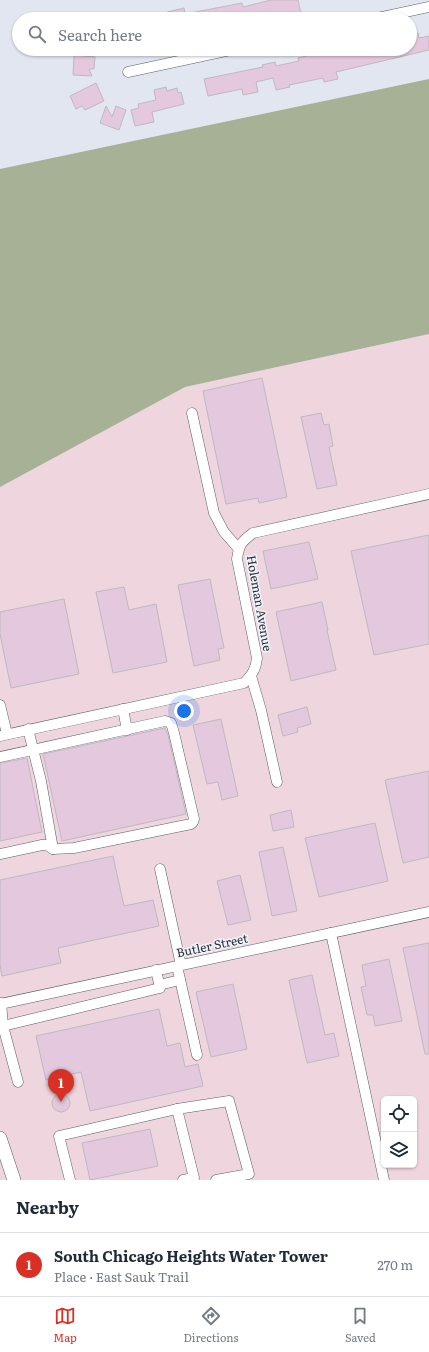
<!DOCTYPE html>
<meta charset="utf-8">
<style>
body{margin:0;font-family:Literata,serif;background:#f2f2f3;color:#1f2937}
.controls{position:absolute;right:12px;bottom:12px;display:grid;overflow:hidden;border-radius:6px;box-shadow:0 1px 3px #0004}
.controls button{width:36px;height:36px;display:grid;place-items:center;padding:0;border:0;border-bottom:1px solid #e0e1e3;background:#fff;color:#1f2937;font:20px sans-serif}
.you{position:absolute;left:184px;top:711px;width:14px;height:14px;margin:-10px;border:3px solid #fff;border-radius:50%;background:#1a73e8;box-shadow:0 0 0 6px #1a73e833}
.badge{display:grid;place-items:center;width:26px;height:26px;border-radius:50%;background:#d93025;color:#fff;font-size:13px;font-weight:700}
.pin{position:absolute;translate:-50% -33px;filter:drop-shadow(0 1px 2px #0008)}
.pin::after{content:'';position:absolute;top:21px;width:14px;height:12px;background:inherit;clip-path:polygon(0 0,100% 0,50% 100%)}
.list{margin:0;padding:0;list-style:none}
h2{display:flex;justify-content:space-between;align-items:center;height:52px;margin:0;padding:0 16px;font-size:17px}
h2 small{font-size:13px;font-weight:400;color:#747a83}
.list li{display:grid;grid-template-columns:26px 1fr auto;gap:12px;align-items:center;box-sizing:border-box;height:64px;padding:0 16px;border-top:1px solid #e0e1e3}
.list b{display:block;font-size:15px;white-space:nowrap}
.list p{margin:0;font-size:13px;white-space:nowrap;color:#747a83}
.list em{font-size:13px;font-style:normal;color:#747a83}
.icon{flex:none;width:22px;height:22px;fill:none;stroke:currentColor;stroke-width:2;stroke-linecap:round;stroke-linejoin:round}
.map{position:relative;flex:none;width:429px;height:1180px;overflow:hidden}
.search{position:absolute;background:#fff;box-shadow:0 1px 3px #0004;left:12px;right:12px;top:12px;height:44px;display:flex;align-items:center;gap:10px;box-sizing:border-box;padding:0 14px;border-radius:22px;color:#747a83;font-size:15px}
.sheet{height:116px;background:#fff}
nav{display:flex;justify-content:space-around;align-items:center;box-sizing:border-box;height:56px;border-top:1px solid #e0e1e3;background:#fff;font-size:11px;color:#747a83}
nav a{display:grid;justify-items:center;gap:2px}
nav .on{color:#d93025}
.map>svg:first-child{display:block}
</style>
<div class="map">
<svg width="429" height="1180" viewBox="0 0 429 1180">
<rect width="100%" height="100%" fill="#e2e6f1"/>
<path fill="#eed5de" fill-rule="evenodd" d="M429,334V1180H0V487L185,387ZM384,1099H414V1165H384Z"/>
<polygon fill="#a6b195" points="429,79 429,334 185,387 0,487 0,169"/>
<g fill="#e3c8de" stroke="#c1b8bf">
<polygon points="271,0 298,0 301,14 281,18 281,15 263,19 169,19 167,12 184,8 185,14 242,3 243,7"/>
<polygon points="418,33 419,38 429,36 429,50 336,72 338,79 324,82 323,78 289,85 290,87 276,90 273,78 256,82 258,92 243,95 242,89 208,96 204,79 263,67 262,65 275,62 276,66 299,61 298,58 336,49 410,49 410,35"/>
<polygon points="74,55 95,57 94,69 89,69 92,76 73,75"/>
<polygon points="96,83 104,101 85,110 82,106 76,109 70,96"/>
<polygon points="166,87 167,91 177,88 178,93 181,92 184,104 152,112 154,122 135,126 131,110 139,108 138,104 156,100 154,90"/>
<polygon points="106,106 112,117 116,106 126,110 119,130 100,123"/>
<polygon points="262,378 287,497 259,503 258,498 226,504 203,391"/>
<polygon points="321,413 324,425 329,424 333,446 329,447 337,485 317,489 301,417"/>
<polygon points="429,535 429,644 374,655 351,551"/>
<polygon points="309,542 318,579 271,589 263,551"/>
<polygon points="210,579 224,648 218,649 220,660 194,666 178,585"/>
<polygon points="124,587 129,610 156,604 167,662 113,673 96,592"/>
<polygon points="64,599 79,674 11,688 0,634 0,612"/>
<polygon points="322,602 328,630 327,630 336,670 291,681 276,612"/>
<polygon points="307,707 311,724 297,728 298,732 283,736 278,715"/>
<polygon points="221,719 238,796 222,800 218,782 207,784 193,725"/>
<polygon points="165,728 168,735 186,814 62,841 43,754"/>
<polygon points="27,758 42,832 0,841 0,763"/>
<polygon points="429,771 429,857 403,863 385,780"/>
<polygon points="291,810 294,827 273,831 270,815"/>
<polygon points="375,823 388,881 319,897 305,838"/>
<polygon points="283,847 297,911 272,916 259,852"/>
<polygon points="113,856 124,906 153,900 159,926 58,948 61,963 2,976 0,965 0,880"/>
<polygon points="240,875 251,920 228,925 217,881"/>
<polygon points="429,943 429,1054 425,1054 403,948"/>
<polygon points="389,959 402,1021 375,1026 373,1015 367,1015 361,987 366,986 362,965"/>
<polygon points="312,975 325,1035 334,1033 339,1056 307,1063 289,980"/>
<polygon points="233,984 247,1049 211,1057 196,992"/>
<polygon points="159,1009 167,1046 180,1043 185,1067 198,1064 203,1086 90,1111 81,1072 46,1080 36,1036"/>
<circle cx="61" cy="1103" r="9"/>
<polygon points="150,1129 158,1166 90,1180 82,1143"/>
</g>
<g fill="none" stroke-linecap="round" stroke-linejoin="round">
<defs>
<g id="minor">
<polyline points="373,19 429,7"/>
<polyline points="128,72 235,49"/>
<polyline points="192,413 214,513 224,532 238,548"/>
<polyline points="251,676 261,710 277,782"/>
<polyline points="0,705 7,734"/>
<polyline points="123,709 127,730"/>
<polyline points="28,729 41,781 53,849"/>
<path d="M0,736L244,683C252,675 256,669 257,658L237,559C239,545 241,542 253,533L429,494"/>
<polyline points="0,757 165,721 171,723 174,733 194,819 193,822 191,824 74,848 53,849 47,845 42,845 0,854"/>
<polyline points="160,869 181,965"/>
<polyline points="331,933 384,1180"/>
<polyline points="177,966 197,1055"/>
<polyline points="159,985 180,980"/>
<polyline points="1,1003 3,1026 18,1082"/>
<polyline points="0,1004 429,912"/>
<polyline points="3,1026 160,988 156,970"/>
<polyline points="177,1109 229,1101 249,1174 216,1180"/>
<polyline points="70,1180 59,1136 177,1109 194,1178 183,1180"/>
</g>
<polyline id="major" points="0,1138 14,1180"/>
</defs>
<use href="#minor" stroke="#5b5f67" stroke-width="11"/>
<use href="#major" stroke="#5b5f67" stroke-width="14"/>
<use href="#minor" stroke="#fff" stroke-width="10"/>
<use href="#major" stroke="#fff" stroke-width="13"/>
</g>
<g text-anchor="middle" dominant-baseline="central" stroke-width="3" stroke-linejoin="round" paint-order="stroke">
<g font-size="12" fill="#2e3033" stroke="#f0f4fe">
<text transform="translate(260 603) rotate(80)">Holeman Avenue</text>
<text transform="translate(212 945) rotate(-12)">Butler Street</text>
</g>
</g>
</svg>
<div class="controls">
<button><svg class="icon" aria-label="locate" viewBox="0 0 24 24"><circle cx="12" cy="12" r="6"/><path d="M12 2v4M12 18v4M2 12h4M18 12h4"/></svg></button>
<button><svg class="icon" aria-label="layers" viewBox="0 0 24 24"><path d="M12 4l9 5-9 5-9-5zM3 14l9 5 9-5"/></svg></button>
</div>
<div class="you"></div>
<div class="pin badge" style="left:61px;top:1102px">1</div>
<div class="search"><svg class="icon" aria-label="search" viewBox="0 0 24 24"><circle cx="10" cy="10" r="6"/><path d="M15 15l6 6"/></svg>Search here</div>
</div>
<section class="sheet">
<h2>Nearby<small></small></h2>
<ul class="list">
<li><span class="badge">1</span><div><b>South Chicago Heights Water Tower</b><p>Place · East Sauk Trail</p></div><em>270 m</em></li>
</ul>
</section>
<nav>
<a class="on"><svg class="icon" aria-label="map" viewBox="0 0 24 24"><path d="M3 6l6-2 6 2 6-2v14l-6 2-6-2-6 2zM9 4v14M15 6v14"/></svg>Map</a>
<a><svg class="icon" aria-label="directions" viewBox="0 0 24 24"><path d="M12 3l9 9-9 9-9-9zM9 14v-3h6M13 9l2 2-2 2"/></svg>Directions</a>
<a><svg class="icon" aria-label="saved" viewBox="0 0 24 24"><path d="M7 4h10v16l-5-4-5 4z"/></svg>Saved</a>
</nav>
